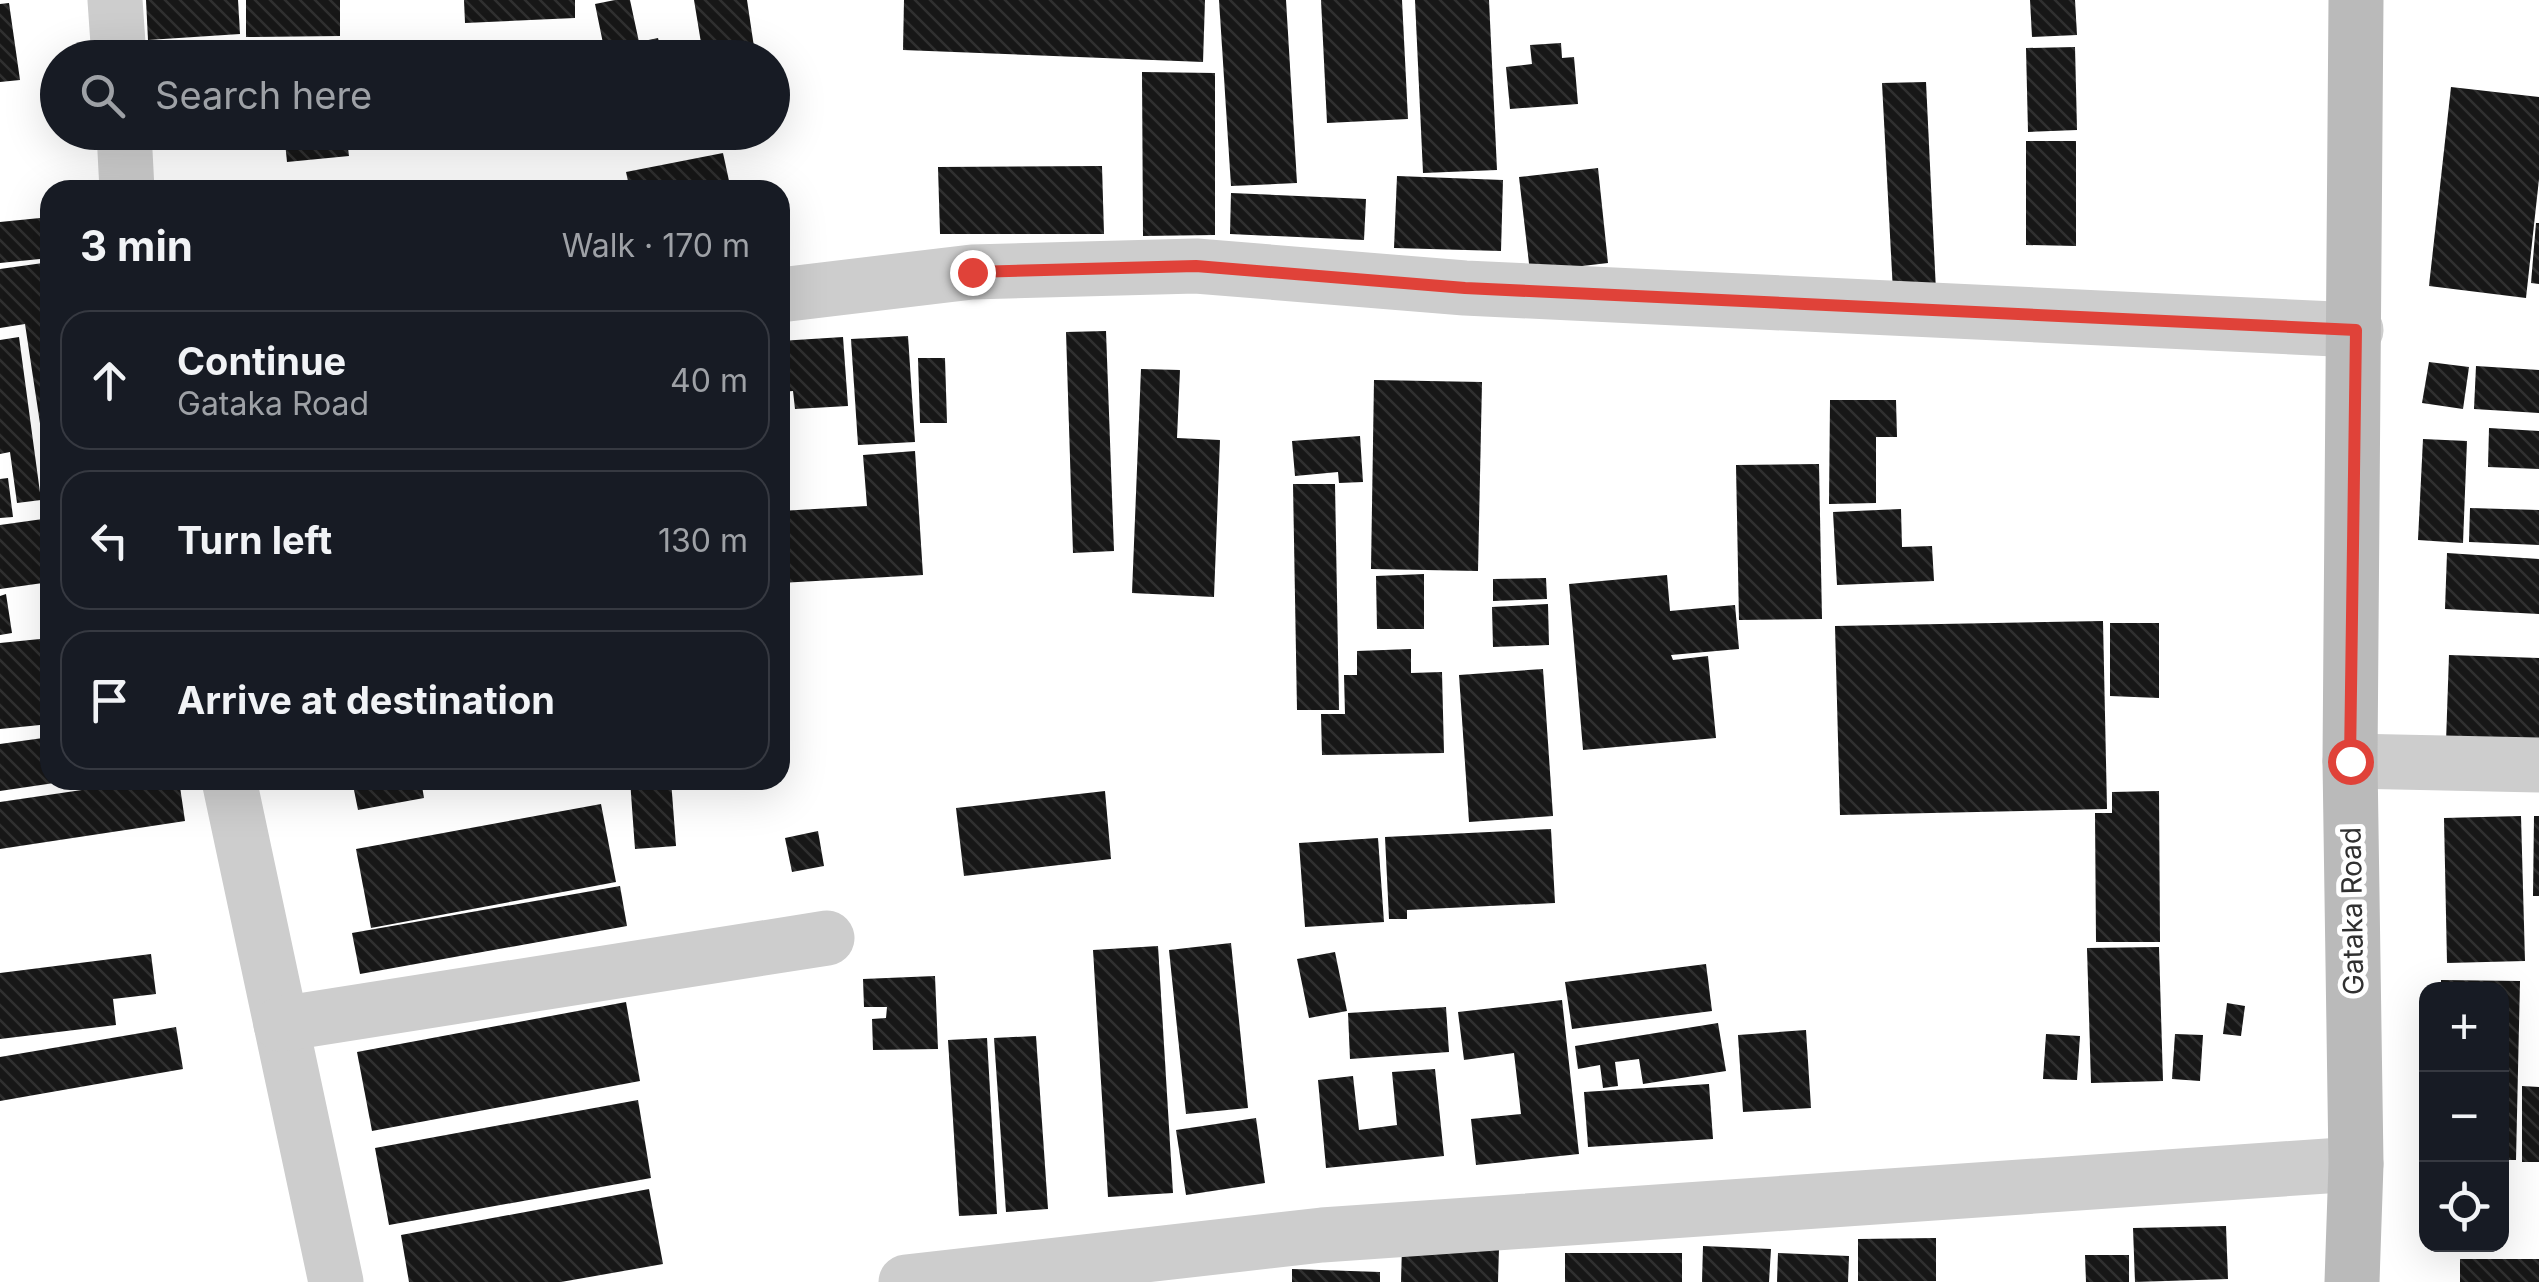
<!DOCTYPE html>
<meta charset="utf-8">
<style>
body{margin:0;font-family:Inter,sans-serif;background:#242831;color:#f1f3f6}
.controls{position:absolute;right:30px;bottom:30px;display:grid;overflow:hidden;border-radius:20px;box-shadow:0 10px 40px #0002}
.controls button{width:90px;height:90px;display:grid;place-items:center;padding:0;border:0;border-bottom:2px solid #363941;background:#171b24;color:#f1f3f6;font:50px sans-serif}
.stop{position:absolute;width:30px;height:30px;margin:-22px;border:8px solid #e04239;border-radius:50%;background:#fff}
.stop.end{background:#e04239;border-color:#fff;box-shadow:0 2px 10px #0008}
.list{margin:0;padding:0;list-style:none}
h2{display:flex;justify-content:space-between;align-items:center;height:130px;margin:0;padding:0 40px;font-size:42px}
h2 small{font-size:32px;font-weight:400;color:#9ea1a6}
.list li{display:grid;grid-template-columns:65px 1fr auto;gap:30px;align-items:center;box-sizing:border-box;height:140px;margin:0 20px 20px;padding:0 20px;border:2px solid #363941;border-radius:30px}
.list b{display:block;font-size:38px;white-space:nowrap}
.list p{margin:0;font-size:32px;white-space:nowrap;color:#9ea1a6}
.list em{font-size:32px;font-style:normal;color:#9ea1a6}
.icon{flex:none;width:55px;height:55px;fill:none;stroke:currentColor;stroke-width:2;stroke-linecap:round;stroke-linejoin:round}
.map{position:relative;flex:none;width:2539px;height:1282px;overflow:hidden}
.search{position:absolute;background:#171b24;box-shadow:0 10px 40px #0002;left:40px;top:40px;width:750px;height:110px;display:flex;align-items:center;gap:25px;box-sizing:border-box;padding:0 35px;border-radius:55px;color:#9ea1a6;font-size:38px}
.panel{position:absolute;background:#171b24;box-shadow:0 10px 40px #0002;left:40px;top:180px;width:750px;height:610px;border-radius:30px}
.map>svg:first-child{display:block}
</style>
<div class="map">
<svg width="2539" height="1282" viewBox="0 0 2539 1282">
<defs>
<pattern id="building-back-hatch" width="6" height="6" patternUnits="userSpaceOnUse" patternTransform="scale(2.5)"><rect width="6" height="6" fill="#171717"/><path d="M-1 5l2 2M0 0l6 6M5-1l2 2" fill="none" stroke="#303030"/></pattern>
</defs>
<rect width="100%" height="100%" fill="#fff"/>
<g fill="url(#building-back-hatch)">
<polygon points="146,0 238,0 240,34 148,40"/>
<polygon points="246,0 340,0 340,36 246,37"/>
<polygon points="464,0 575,0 575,18 465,23"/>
<polygon points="615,0 630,0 639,42 658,38 663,58 606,58 595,4"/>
<polygon points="694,0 747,0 754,47 703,55"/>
<polygon points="904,0 1205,0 1203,62 903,50"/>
<polygon points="1219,0 1286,0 1297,183 1231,186"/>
<polygon points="1321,0 1402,0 1408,119 1327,123"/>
<polygon points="1415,0 1489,0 1497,170 1423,173"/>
<polygon points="2030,0 2075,0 2077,35 2032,37"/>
<polygon points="9,3 20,80 0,82 0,4"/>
<polygon points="535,42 537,58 460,58 459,51"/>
<polygon points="1561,43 1562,58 1574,57 1578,104 1510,109 1506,67 1532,64 1530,45"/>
<polygon points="2075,47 2077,130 2028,132 2026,48"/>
<polygon points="337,48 338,58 271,58 271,55"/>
<polygon points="1142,72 1215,73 1215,235 1143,236"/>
<polygon points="1926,82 1936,291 1893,292 1882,83"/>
<polygon points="2451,87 2539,97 2539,179 2526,298 2429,286"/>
<polygon points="284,132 346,132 349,156 287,162"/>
<polygon points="470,132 540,132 540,135 471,144"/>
<polygon points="2026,141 2076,141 2076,246 2026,245"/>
<polygon points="723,153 731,190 630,190 626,172"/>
<polygon points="1102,166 1104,234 940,234 938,167"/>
<polygon points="1598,168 1608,263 1530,272 1519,177"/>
<polygon points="1397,176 1503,180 1501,251 1394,248"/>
<polygon points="1231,193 1366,199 1364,240 1230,234"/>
<polygon points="50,217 50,258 0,263 0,222"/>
<polygon points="2536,223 2539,223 2539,284 2531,283"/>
<polygon points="50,262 50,469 47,470 25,324 0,328 0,269"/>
<polygon points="1106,331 1114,551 1073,553 1066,332"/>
<polygon points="908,336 915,442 858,445 851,339"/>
<polygon points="19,337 41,500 17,503 10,452 0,454 0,340"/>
<polygon points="843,337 848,406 795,409 793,391 780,392 780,341"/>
<polygon points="918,358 945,358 947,423 920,423"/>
<polygon points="2429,362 2469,367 2463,409 2422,403"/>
<polygon points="2476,366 2539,370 2539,413 2474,409"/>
<polygon points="1141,369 1180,370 1177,438 1220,440 1214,597 1132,593"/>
<polygon points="1374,380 1482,382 1478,571 1371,569"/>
<polygon points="1830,400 1896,400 1897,437 1876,437 1876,503 1829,504"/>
<polygon points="780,413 790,413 787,505 780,505"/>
<polygon points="2489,428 2539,431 2539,469 2488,467"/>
<polygon points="1360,436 1363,482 1339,483 1338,472 1295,476 1292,441"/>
<polygon points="2423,439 2467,441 2463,543 2418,540"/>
<polygon points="915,451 923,575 780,583 780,511 867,506 863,455"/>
<polygon points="1819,464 1822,619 1739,620 1736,465"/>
<polygon points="8,478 13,517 0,518 0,479"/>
<polygon points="1293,484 1335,484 1339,710 1297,710"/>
<polygon points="2470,508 2539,510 2539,545 2469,542"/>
<polygon points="1901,509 1902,547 1932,546 1934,581 1837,585 1833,512"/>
<polygon points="50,518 50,582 0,589 0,525"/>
<polygon points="2447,553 2539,559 2539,614 2445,609"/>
<polygon points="1424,574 1424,629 1377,629 1376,576"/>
<polygon points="1667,575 1670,611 1735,605 1739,649 1671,655 1673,660 1708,656 1716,738 1583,750 1569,584"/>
<polygon points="1546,578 1547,599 1493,601 1493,579"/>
<polygon points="6,594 12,633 0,635 0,596"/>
<polygon points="1548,604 1549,645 1493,647 1492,607"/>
<polygon points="2103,621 2107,809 1840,815 1835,626"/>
<polygon points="2110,623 2159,623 2159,698 2110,696"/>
<polygon points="50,638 50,724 0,729 0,643"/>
<polygon points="1411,649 1411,673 1442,672 1444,753 1322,755 1321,714 1345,714 1344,675 1357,675 1357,651"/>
<polygon points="2449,655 2539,658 2539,745 2446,742"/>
<polygon points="1543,669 1553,816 1469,822 1459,675"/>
<polygon points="50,737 50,780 61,782 0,791 0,744"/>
<polygon points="150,780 179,780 185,821 0,849 0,802"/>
<polygon points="352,780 421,780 424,798 358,810"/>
<polygon points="630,780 671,780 676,846 635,849"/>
<polygon points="1105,791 1111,859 964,876 956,808"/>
<polygon points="2159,791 2160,942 2096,942 2095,813 2112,813 2112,792"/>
<polygon points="601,804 616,882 371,928 356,849"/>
<polygon points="2521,816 2525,961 2447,963 2444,818"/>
<polygon points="2534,816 2539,816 2539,896 2533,896"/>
<polygon points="1551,829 1555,903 1407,910 1407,919 1389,919 1385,837"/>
<polygon points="818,831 824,866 792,872 785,838"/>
<polygon points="1378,838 1384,922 1305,927 1299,843"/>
<polygon points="620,886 627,926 360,974 352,933"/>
<polygon points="1231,943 1248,1108 1186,1114 1169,950"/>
<polygon points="1158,946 1173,1193 1108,1197 1093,950"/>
<polygon points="2159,947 2163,1081 2091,1083 2087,948"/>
<polygon points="1335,952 1347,1011 1309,1018 1297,959"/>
<polygon points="151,954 156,994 113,999 116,1025 0,1039 0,973"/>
<polygon points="1706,964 1712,1011 1572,1029 1565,982"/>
<polygon points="935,976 938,1049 873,1050 872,1019 886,1018 887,1007 864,1007 863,979"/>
<polygon points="2441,980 2520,981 2516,1160 2502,1160 2502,989 2441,989"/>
<polygon points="1562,1000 1579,1154 1476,1165 1471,1119 1521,1114 1514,1053 1464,1060 1458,1012"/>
<polygon points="626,1002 640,1081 372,1131 357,1052"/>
<polygon points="2227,1003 2245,1006 2241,1036 2223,1034"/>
<polygon points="1446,1007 1449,1052 1350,1059 1348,1013"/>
<polygon points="1718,1023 1726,1071 1643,1084 1639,1059 1615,1062 1618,1086 1603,1088 1600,1065 1578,1069 1575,1046"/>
<polygon points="176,1027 183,1069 0,1101 0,1057"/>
<polygon points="1806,1030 1811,1108 1743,1112 1738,1035"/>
<polygon points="2046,1034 2080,1036 2077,1080 2043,1079"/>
<polygon points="2175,1034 2203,1035 2200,1081 2172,1079"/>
<polygon points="1036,1036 1048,1209 1006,1212 994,1038"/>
<polygon points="987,1038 997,1214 959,1216 948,1040"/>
<polygon points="1435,1069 1444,1156 1326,1168 1318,1080 1353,1076 1359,1130 1397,1125 1392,1072"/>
<polygon points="1709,1084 1713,1139 1588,1147 1584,1092"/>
<polygon points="2522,1086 2539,1087 2539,1162 2522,1162"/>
<polygon points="638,1100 651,1178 389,1225 375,1148"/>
<polygon points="1256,1118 1265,1183 1186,1195 1176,1130"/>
<polygon points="649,1189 663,1264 561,1282 409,1282 401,1235"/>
<polygon points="2226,1226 2228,1279 2135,1282 2133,1228"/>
<polygon points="1936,1238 1936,1281 1858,1281 1858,1239"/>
<polygon points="1402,1246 1499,1248 1498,1282 1401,1282"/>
<polygon points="1703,1246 1771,1249 1769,1282 1702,1282"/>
<rect x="1565" y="1253" width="117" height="29"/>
<polygon points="1778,1253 1849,1256 1848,1282 1777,1282"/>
<polygon points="2085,1255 2129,1255 2129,1282 2086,1282"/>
<rect x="2460" y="1259" width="79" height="23"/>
<polygon points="1292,1269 1380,1272 1380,1282 1292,1282"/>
</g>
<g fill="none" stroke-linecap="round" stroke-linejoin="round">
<g stroke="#cdcdcd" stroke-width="55">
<polyline points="115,0 119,58"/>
<polyline points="124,132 127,190"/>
<polyline points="780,295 972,272 1196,266 1465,288 2356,330"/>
<polyline points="2350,761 2539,765"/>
<polyline points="229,780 336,1282"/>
<polyline points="281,1024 827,938"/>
<polyline points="906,1282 1322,1235 2356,1164"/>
</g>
<polyline stroke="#bababa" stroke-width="55" points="2352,1282 2356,1164 2350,761 2356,0"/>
</g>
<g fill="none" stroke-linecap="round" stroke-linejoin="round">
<polyline stroke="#e04239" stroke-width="12" points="972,272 1196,266 1465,288 2356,330 2350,761"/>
</g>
<g text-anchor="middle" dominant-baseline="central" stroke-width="10" stroke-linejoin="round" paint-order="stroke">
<g font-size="28" fill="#303030" stroke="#fff">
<text transform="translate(2352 911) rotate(-91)">Gataka Road</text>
</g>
</g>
</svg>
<div class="controls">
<button>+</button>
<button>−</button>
<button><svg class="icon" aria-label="locate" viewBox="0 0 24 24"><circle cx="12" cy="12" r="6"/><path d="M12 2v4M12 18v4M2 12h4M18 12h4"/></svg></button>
</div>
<div class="stop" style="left:2350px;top:761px"></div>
<div class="stop end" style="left:972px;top:272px"></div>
<div class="search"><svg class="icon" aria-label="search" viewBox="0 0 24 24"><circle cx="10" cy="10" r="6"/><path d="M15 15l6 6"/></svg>Search here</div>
<section class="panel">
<h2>3 min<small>Walk · 170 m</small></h2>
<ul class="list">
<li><svg class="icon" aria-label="ahead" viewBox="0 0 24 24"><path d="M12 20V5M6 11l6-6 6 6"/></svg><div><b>Continue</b><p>Gataka Road</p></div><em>40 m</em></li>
<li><svg class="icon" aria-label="left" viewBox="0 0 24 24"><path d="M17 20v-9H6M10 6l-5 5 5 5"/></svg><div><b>Turn left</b></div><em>130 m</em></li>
<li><svg class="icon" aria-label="arrive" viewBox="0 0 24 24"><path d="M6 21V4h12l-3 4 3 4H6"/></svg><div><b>Arrive at destination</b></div></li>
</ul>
</section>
</div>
